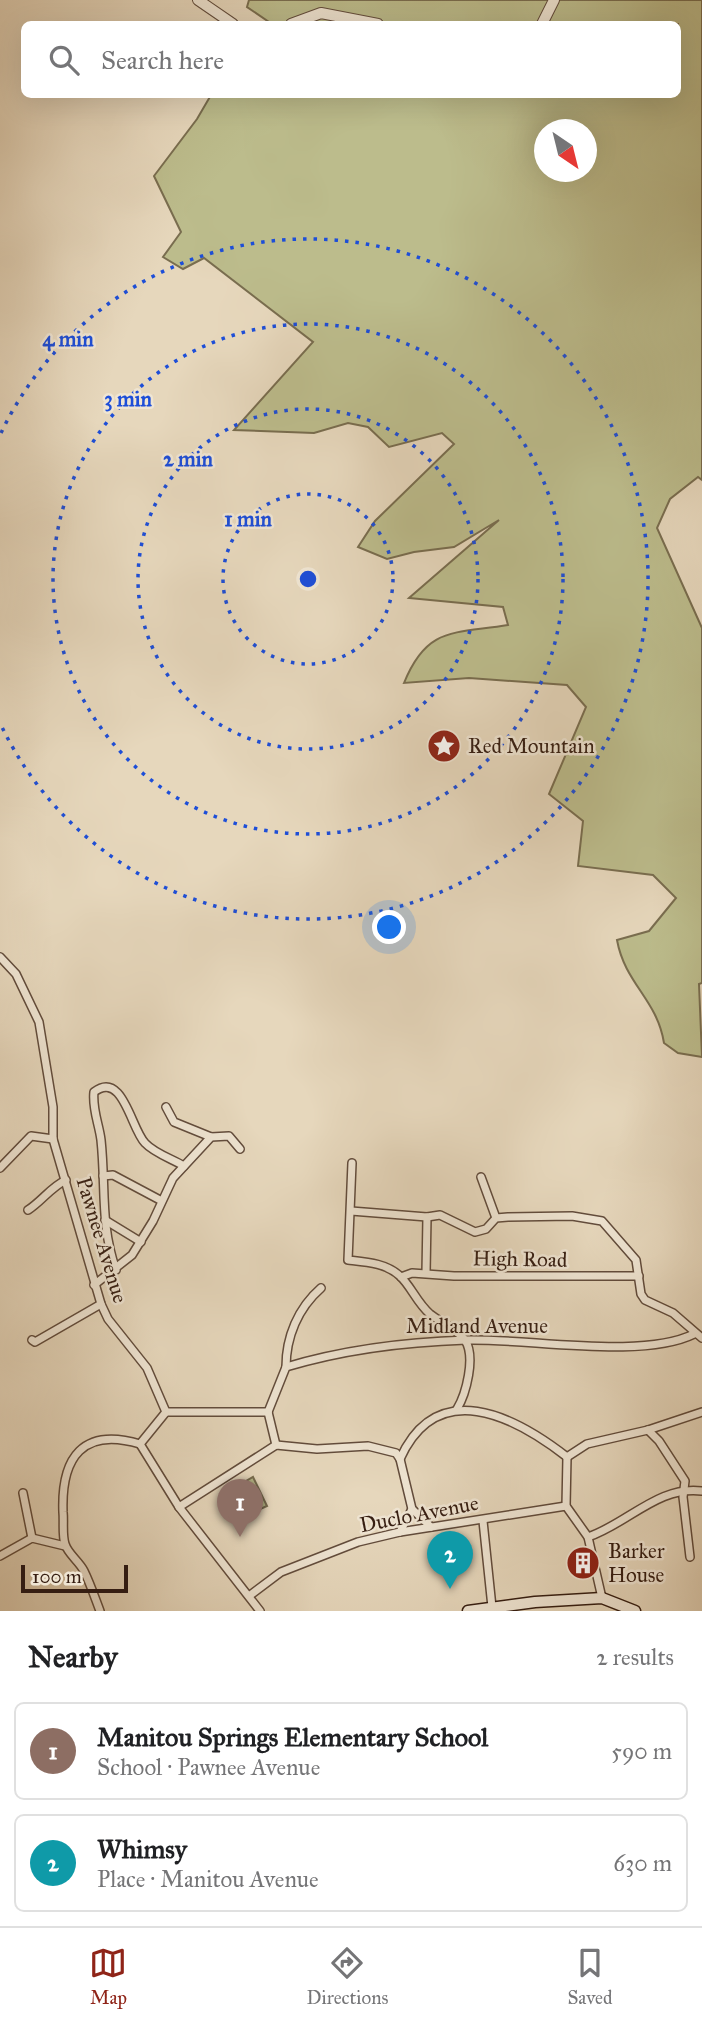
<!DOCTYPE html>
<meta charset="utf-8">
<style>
body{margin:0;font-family:"IM FELL Great Primer",serif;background:#f6f6f6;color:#202124}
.compass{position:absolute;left:534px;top:119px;width:63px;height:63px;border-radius:50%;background:#fff;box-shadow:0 7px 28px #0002;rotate:145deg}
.scale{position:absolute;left:21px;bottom:18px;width:107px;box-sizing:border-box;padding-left:7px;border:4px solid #361e12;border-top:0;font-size:19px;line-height:24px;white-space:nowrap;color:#361e12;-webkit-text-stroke:5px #efe5d3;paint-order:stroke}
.you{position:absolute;left:390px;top:928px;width:24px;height:24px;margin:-18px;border:5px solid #fff;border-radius:50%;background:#1a73e8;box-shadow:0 0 0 10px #1a73e833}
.badge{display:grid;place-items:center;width:46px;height:46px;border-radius:50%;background:#8f2418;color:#fff;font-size:23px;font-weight:700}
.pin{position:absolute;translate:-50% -58px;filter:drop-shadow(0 2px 4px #0008)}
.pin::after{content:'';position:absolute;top:37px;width:24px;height:21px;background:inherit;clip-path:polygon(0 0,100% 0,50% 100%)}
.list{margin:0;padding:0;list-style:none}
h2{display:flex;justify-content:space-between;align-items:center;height:91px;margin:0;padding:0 28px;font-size:30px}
h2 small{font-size:23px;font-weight:400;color:#757577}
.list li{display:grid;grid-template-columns:46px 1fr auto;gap:21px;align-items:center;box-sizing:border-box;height:98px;margin:0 14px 14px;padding:0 14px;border:2px solid #e0e0e0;border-radius:10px}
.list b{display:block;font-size:26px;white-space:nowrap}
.list p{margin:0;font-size:23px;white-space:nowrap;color:#757577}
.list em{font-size:23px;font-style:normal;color:#757577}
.icon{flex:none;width:38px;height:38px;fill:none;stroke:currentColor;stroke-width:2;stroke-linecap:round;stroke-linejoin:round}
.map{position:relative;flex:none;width:702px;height:1611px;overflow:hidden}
.search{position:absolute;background:#fff;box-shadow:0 7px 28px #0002;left:21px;right:21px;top:21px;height:77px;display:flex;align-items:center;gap:18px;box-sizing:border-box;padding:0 24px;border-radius:10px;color:#757577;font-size:26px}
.sheet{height:315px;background:#fff}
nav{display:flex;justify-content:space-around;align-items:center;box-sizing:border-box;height:98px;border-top:2px solid #e0e0e0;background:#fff;font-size:19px;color:#757577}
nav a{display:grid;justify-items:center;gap:4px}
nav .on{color:#8f2418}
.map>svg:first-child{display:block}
</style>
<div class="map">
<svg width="702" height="1611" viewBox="0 0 702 1611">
<rect width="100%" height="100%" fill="#e6d7bc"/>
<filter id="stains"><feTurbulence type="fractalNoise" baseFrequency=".00286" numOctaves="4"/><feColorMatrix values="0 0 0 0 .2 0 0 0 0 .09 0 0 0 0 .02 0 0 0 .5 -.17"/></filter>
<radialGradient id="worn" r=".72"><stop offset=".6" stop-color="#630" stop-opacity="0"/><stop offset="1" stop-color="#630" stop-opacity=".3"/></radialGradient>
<g fill="#bcbc8c" stroke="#796d4f" stroke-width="2" fill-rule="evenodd">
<path d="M249,0H702V480L698,477L670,499L657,528L702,628V983L699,984L702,1057L678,1053L664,1043C657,999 625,984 617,940L649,931L676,898L653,875L578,866L583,821L549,794L586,707L567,685L469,678L404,683C427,626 454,634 508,625L503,607L409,598L499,520L454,547L414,552L387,559L358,547L375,521L454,444L442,433L389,447L368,427L348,423L314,433L234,430L313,342L204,258L183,269L163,257L181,232L154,176L197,119L211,95L678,94V24H272L247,7ZM544,130H586V172H544Z"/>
<polygon points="253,1477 267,1506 238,1519 225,1499 229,1491"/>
</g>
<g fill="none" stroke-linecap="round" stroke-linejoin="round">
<defs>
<g id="minor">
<polyline points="0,957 16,974 39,1022 53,1107 53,1139 101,1304 108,1319 147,1368 166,1412 140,1444"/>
<polyline points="166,1107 174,1122 211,1137"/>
<path d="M352,1163L348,1260C366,1262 386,1263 400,1276C411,1286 417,1303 430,1314C440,1322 458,1330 465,1340C476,1357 466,1394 457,1409"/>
<polyline points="0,1168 31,1136 53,1139"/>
<polyline points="103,1176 113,1175 160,1200"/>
<polyline points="481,1177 496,1218"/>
<path d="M28,1210C42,1201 51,1187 66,1180"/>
<polyline points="351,1211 427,1217 440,1215 475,1232 486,1229 496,1218 508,1217 572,1216 602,1221 636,1260 641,1294 645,1300 673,1313 702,1338"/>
<polyline points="105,1220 141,1242"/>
<path d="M116,1270C100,1225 106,1187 101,1140C99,1124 92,1109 94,1092C123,1070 131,1129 145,1143C154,1153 172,1159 184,1166"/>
<polyline points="426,1273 427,1217"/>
<polyline points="401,1277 412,1273 454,1276 639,1276"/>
<polyline points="94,1285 132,1255 153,1221 173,1178 211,1137 229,1136 240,1149"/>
<polyline points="32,1340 35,1342 101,1304"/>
<path d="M286,1367C286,1337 298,1308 321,1288"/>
<polyline points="166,1412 268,1412"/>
<path d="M268,1412L286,1367C346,1349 404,1342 466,1340C527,1338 641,1360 694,1334"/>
<polyline points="268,1412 276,1445"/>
<polyline points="648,1430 659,1441 685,1481 683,1497 690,1557"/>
<polyline points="140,1444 179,1507 260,1611"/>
<polyline points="567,1457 566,1506 588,1537 602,1598"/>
<polyline points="567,1457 587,1444 648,1430 702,1412"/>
<polyline points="400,1459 412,1509 431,1527"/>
<polyline points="23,1493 32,1538"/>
<path d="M179,1507L276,1445L317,1449L368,1446L396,1453L400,1459C437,1377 513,1415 567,1457"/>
<polyline points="483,1521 492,1607"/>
<polyline points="400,1532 412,1509"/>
<path d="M588,1537C627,1524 659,1485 702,1491"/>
<polyline points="0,1556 32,1538 65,1546"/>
<polyline points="249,1596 281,1572 358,1542 400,1532 566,1506"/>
<path d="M100,1611C95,1598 90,1583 84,1571C79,1561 68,1554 65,1544C62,1535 64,1522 63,1512C61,1457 83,1427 140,1444"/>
</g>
<g id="tertiary">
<polyline points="198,0 233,24"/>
<polyline points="291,24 321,13 378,24"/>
<polyline points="542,24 554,0"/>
</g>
<polyline id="secondary" points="468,1611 535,1602 602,1598 635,1611"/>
</defs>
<use href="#minor" stroke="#624c3c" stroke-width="10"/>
<use href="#tertiary" stroke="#624c3c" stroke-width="12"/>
<use href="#secondary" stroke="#361e12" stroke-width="13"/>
<use href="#minor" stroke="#efe5d3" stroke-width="7"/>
<use href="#tertiary" stroke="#efe5d3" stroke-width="10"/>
<use href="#secondary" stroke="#efe5d3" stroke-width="10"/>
</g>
<g fill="none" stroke="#1d4ed8" stroke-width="3.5" stroke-dasharray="3.5 7">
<circle cx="308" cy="579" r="85"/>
<circle cx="308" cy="579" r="170"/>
<circle cx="308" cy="579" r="255"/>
<path d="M1 433A340 340 0 1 1 1 725"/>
</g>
<defs>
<symbol id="sight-disc" viewBox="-11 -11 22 22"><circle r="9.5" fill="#8f2418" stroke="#efe5d3"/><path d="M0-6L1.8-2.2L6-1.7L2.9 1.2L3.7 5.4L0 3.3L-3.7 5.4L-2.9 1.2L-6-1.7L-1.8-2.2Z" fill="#fff"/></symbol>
<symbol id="building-disc" viewBox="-11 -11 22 22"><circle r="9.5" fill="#8f2418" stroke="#efe5d3"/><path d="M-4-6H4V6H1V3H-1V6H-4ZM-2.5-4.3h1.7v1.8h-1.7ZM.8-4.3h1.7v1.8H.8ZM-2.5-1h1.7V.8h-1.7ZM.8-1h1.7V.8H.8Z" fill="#fff"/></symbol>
</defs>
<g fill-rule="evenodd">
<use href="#sight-disc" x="425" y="727" width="38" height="38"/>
<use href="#building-disc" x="564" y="1544" width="38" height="38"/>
</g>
<g text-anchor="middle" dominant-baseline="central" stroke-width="5" stroke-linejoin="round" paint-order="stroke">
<g font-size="21" fill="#361e12" stroke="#efe5d3" text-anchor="start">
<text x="468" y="746">Red Mountain</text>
<text x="608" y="1551">Barker<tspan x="608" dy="24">House</tspan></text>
</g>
<g font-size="21" fill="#361e12" stroke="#efe5d3">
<text transform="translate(102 1240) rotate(73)">Pawnee Avenue</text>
<text transform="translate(520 1259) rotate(1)">High Road</text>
<text x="477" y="1326">Midland Avenue</text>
<text transform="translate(419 1514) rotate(-11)">Duclo Avenue</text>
</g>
</g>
<circle cx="308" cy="579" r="10" fill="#1d4ed8" stroke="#efe5d3" stroke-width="3.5"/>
<g font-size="21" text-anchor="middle" font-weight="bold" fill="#1d4ed8" stroke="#efe5d3" stroke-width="5" stroke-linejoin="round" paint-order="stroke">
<text x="68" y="346">4 min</text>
<text x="128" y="406">3 min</text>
<text x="188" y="466">2 min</text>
<text x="248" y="526">1 min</text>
</g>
<rect width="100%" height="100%" filter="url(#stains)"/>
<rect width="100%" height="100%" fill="url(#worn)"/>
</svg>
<svg class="compass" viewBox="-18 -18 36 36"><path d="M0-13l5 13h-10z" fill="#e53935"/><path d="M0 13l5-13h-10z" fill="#757577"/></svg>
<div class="scale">100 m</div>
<div class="you"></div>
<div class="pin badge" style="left:240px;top:1537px;background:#8d6e63">1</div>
<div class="pin badge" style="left:450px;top:1589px;background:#0f9aa8">2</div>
<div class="search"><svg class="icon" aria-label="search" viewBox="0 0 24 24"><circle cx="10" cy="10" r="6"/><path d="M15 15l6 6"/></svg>Search here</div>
</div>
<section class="sheet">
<h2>Nearby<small>2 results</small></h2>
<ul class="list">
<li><span class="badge" style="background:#8d6e63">1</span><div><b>Manitou Springs Elementary School</b><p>School · Pawnee Avenue</p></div><em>590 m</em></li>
<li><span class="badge" style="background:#0f9aa8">2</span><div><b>Whimsy</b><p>Place · Manitou Avenue</p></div><em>630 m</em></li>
</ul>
</section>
<nav>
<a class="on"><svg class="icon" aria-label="map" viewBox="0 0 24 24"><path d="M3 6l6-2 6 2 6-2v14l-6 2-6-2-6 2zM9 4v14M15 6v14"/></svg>Map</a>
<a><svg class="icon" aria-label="directions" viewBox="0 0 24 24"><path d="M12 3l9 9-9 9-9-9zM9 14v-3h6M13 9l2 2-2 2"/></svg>Directions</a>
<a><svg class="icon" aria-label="saved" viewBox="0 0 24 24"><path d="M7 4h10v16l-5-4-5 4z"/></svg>Saved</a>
</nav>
